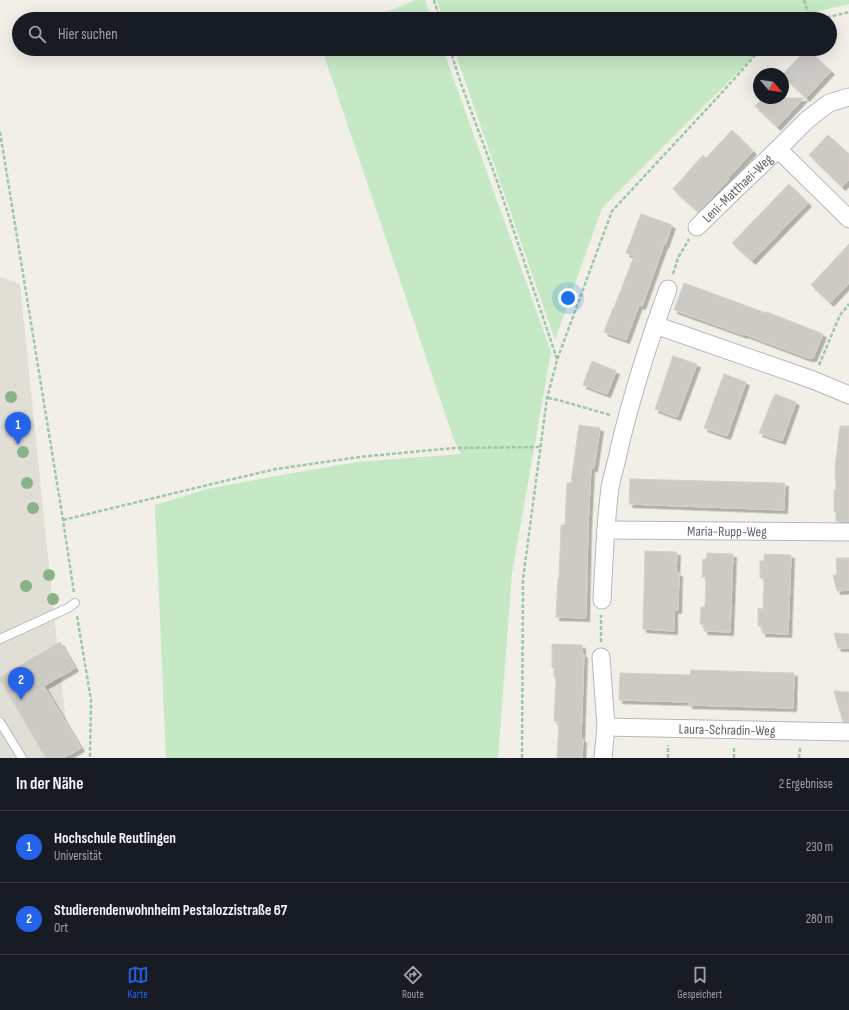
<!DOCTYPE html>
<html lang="de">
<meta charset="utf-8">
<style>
body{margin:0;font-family:"Sofia Sans Condensed",sans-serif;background:#242831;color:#f1f3f6}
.compass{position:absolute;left:753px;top:68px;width:36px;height:36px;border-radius:50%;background:#171b24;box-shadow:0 4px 16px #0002;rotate:119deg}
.you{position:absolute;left:568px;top:298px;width:14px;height:14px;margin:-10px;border:3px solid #fff;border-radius:50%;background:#1a73e8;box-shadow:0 0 0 6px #1a73e833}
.badge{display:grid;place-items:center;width:26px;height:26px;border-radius:50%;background:#2563eb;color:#fff;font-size:13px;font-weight:700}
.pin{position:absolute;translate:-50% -33px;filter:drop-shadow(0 1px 2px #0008)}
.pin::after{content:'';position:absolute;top:21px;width:14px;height:12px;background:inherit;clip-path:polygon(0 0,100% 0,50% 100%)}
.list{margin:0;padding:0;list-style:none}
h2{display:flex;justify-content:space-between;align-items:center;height:52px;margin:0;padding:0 16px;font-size:17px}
h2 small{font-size:13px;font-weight:400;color:#9ea1a6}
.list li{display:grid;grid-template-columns:26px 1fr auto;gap:12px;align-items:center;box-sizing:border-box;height:72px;padding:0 16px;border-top:1px solid #363941}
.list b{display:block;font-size:15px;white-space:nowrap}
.list p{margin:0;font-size:13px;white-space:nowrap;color:#9ea1a6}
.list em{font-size:13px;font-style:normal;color:#9ea1a6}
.icon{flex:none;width:22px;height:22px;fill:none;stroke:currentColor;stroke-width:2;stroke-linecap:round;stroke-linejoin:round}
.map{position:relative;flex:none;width:849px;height:758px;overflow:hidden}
.search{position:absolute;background:#171b24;box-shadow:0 4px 16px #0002;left:12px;right:12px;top:12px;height:44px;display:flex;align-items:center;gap:10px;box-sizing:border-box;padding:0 14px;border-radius:22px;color:#9ea1a6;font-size:15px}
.sheet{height:196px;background:#171b24}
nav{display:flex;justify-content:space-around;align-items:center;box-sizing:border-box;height:56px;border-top:1px solid #363941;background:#171b24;font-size:11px;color:#9ea1a6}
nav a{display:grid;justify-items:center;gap:2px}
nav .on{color:#2563eb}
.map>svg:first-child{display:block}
</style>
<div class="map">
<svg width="849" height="758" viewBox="0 0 849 758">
<defs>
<filter id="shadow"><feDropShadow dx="3.5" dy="3.5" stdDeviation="0" flood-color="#0004"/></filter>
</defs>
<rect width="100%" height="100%" fill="#f1efe8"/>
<polygon fill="#e1ded6" points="0,277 20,284 53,606 70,758 0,758"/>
<g fill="#c5e8c5">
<polygon points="416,0 425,0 432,19 369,19"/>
<polygon points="437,0 849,0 849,4 794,17 791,19 443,19"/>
<polygon points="322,49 443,49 551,352 512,573 498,758 166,758 155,505 207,489 276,476 357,462 461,454 454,440"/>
<polygon points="454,49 761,49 602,208 555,340"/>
</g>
<g fill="#cccac5" stroke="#d6d1c6" filter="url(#shadow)">
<polygon points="807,49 831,71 806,98 783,76 783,74"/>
<polygon points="763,98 804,98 777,127 755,106"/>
<polygon points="732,130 753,151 728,178 729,179 698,212 673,189 703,155 706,158"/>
<polygon points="828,135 849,154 849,180 842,187 809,155"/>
<polygon points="789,184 808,203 752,261 732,243"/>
<polygon points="641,214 672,225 665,245 664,245 642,306 639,305 626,340 604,332 613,308 614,308 634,256 626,253"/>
<polygon points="849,244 849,283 830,303 811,285"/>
<polygon points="684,283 766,313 767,312 823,334 813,358 808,358 744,334 744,335 674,310"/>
<polygon points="673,356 697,364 677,417 655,409"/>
<polygon points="592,361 616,371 607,394 583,385"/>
<polygon points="724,374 746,382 727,436 704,428"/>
<polygon points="775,394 796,402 782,441 759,433 771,403"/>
<polygon points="579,425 600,428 594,468 591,468 588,526 586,618 556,617 558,578 559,578 561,525 565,525 567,483 571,483"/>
<polygon points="840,426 849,426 849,521 836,521 836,512 834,512 834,490 836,490 835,468"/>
<polygon points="630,479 785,483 784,510 629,504"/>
<polygon points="645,551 677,552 676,573 679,573 678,610 674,610 674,631 643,629"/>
<polygon points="707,553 733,554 730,632 704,631 705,625 700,624 701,607 705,607 706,577 702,577 703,559 706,559"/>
<polygon points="764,554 791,555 788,634 762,633 762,626 758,626 758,608 763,609 764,578 760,578 760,561 764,561"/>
<polygon points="836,558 849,558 849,590 837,591 833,575 837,575"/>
<polygon points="834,633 849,634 849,648 838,648"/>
<polygon points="60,642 75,668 44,686 81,748 64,758 46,758 0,680 0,677"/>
<polygon points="552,644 582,645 582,654 584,654 581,739 583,739 582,758 557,758 559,722 554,721 556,677 554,677 554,668 552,668"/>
<polygon points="691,670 794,673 793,708 689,705 689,702 619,700 620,673 690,675"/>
<polygon points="834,691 849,692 849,722 843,722"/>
</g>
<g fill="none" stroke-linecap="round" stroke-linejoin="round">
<defs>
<g id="service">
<polyline points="0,639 68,608 75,603"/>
<polyline points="0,722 22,758"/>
</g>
<g id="minor">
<polyline points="778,149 849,219"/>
<path id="s1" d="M697,227L735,190L778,149L807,120L829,103L849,97"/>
<polyline points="655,325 813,380 849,395"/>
<path id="s2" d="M606,530L849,532"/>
<path d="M602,600C604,563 605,525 610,488C612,475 617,462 619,449C632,395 649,341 668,289"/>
<polyline points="601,657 606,727 603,758"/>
<path id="s3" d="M606,727L849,732"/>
</g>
</defs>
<use href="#service" stroke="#b5b8bc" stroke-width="10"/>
<use href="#minor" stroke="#b5b8bc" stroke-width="19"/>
<g stroke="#9cc7a9" stroke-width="2.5" stroke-dasharray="4 2" stroke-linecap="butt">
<polyline points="434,0 440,19"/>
<polyline points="804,0 810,19"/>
<polyline points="821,19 849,12"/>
<polyline points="450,49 460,81 496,178 557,359"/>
<polyline points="0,132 63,520 74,593"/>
<polyline points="673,274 678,258 689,239"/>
<polyline points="819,365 840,315 849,304"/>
<polyline points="548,398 558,400 610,415"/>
<polyline points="63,520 212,484 276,469 359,457 454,448 541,447"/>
<polyline points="77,616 91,700 90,758"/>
<polyline points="601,642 601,615"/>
<polyline points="522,758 523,579 547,398 557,360 612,211 717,98 758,52 763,49"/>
<polyline points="668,758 668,745"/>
<polyline points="734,758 734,746"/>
<polyline points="799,758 800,748"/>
</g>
<use href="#service" stroke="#fff" stroke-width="8"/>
<use href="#minor" stroke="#fff" stroke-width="17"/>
</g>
<g fill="#89b387">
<circle cx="11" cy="397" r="6"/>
<circle cx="17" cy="424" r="6"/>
<circle cx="23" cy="452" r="6"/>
<circle cx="27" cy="483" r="6"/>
<circle cx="33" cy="508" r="6"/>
<circle cx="49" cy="575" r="6"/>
<circle cx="26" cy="586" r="6"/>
<circle cx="53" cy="599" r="6"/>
</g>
<g text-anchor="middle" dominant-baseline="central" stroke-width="4" stroke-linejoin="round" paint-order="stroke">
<g font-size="14" fill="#5f6368" stroke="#fff">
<text stroke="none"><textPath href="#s1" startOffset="56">Leni-Matthaei-Weg</textPath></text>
<text stroke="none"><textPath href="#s2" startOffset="121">Maria-Rupp-Weg</textPath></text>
<text stroke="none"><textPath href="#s3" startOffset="121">Laura-Schradin-Weg</textPath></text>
</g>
</g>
</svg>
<svg class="compass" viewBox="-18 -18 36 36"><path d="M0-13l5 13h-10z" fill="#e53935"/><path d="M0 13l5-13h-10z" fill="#9ea1a6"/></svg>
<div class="you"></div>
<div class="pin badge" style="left:18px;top:445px">1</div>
<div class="pin badge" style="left:21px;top:700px">2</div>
<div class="search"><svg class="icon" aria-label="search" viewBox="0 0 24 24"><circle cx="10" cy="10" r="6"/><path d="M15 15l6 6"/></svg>Hier suchen</div>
</div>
<section class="sheet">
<h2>In der Nähe<small>2 Ergebnisse</small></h2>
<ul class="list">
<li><span class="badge">1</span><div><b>Hochschule Reutlingen</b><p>Universität</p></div><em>230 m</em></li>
<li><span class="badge">2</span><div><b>Studierendenwohnheim Pestalozzistraße 67</b><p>Ort</p></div><em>280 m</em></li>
</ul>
</section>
<nav>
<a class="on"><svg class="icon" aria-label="map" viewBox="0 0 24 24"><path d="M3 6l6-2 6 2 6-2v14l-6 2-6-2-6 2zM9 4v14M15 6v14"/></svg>Karte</a>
<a><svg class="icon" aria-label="directions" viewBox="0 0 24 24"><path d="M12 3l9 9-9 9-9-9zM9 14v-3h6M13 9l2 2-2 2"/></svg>Route</a>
<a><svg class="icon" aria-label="saved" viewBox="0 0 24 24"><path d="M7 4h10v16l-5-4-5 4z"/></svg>Gespeichert</a>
</nav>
